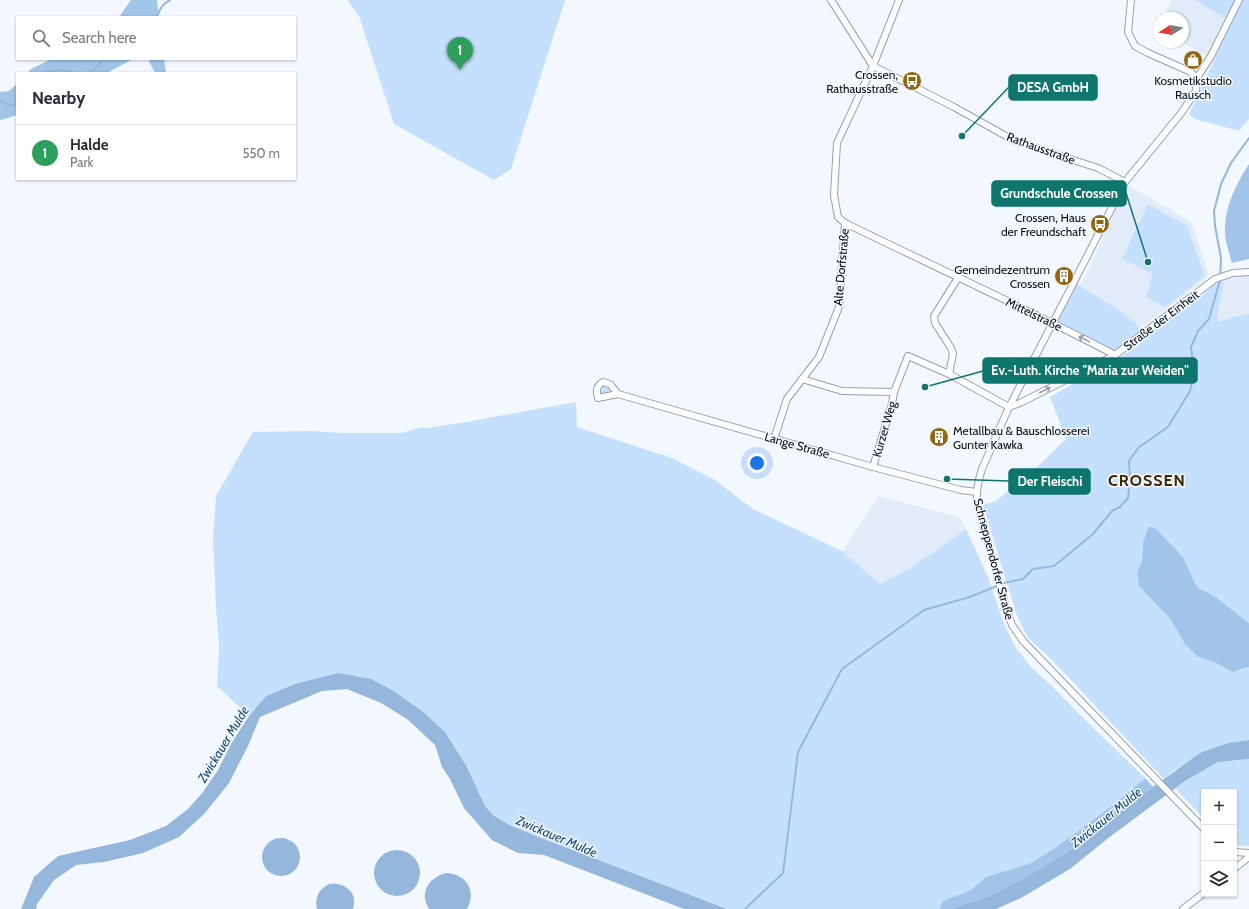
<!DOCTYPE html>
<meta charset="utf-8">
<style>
body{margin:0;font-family:Cabin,sans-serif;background:#f7f7f7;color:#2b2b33}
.controls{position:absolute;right:12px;bottom:12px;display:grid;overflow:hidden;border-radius:0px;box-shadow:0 1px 3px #0004}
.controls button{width:36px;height:36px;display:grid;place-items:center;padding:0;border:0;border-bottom:1px solid #e1e1e2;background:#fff;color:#2b2b33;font:20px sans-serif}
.compass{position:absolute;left:1153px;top:12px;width:36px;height:36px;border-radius:50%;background:#fff;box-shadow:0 1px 3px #0004;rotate:259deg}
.you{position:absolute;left:757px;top:463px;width:14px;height:14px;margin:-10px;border:3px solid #fff;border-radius:50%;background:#1a73e8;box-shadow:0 0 0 6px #1a73e833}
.badge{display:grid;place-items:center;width:26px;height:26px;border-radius:50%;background:#936612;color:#fff;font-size:13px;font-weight:700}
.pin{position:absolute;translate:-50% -33px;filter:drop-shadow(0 1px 2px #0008)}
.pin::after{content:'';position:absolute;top:21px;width:14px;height:12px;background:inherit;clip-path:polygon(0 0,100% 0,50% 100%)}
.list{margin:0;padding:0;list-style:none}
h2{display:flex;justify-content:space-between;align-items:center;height:52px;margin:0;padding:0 16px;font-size:17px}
h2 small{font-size:13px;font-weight:400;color:#7c7c81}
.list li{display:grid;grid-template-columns:26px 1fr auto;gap:12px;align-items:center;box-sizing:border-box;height:56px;padding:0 16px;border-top:1px solid #e1e1e2}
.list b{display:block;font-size:15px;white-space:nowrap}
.list p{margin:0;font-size:13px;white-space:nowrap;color:#7c7c81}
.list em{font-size:13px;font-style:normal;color:#7c7c81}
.icon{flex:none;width:22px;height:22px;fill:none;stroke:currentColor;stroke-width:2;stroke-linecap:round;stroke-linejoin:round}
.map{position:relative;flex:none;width:1249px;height:909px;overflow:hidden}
.search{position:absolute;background:#fff;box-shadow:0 1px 3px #0004;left:16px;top:16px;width:280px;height:44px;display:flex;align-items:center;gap:10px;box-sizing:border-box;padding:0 14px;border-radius:0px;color:#7c7c81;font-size:15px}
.panel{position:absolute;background:#fff;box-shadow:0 1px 3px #0004;left:16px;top:72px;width:280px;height:108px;border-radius:0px}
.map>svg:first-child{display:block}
</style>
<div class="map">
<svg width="1249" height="909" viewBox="0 0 1249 909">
<rect width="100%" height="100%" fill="#f3f8fe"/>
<g fill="#e2ecf8">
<polygon points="1172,0 1195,0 1228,20 1209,58 1182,42 1183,18 1163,18"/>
<polygon points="1127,185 1165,206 1192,223 1209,276 1142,327 1122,313 1100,300 1080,285 1086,275"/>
<polygon points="1249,276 1249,314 1233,317 1219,322 1217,316 1224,280 1238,277"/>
<polygon points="879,496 959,517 966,529 912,567 880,584 842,551"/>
</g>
<g fill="#c5e0ff">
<polygon points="347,0 565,0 511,169 494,180 394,124 359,16"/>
<polygon points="1195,0 1238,0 1228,20"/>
<polygon points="1242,0 1249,0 1249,119 1239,131 1195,119 1189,114"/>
<polygon points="1148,204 1187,226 1205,276 1165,307 1146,297 1153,274 1122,259"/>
<polygon points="1224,280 1217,316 1219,322 1233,317 1249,314 1249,623 1217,598 1197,587 1183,557 1149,526 1143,542 1142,561 1137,573 1139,586 1171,620 1185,644 1198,657 1240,671 1249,667 1249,740 1228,743 1173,771 1164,779 1055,663 1028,638 1017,616 983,505 996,501 1033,471 1066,439 1050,397 1116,360 1136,347 1170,317 1204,294 1212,286"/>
<polygon points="1074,282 1122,312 1146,332 1115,355 1053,323"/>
<path d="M603,384L611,387L609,393L602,394C598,391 599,388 603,384Z"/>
<polygon points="576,402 577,427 672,458 715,480 753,509 842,551 880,584 912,567 966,529 988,577 1004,624 1016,648 1031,667 1050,684 1077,712 1145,778 1112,806 1055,848 1031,863 986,877 971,890 943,901 939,909 727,909 541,838 509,825 493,815 485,806 467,767 445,732 338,673 295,684 266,696 249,716 217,686 219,648 216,607 213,538 216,496 253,432 312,431 342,433 401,433 419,428 427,428 466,422"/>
<polygon points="1249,759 1249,846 1234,846 1234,792 1204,792 1204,819 1175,788 1185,781 1218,762"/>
</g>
<g fill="#a1c4e9">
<polygon points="131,0 157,0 159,17 119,17"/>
<polygon points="51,59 133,59 107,73 27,73 31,69"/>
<polygon points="148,59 164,59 166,73 155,73"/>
<polygon points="17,84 17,115 8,118 0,120 0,92 9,91"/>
<path d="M1249,164V259L1232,263C1230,256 1228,249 1226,242C1221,214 1234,187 1249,164Z"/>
<polygon points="1149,526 1156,529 1183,557 1197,587 1217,598 1249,623 1249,667 1233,672 1216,663 1198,657 1185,644 1171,620 1139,586 1137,573 1142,561 1143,542"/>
<polygon points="1145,778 1153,787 1067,852 1031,874 990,896 950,909 939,909 943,901 971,890 986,877 1031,863 1055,848 1112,806"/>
</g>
<g fill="#95b7dc">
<polygon points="338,673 371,679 392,690 422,711 445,732 467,767 485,806 493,815 509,825 541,838 727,909 684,909 544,855 518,853 492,840 464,808 450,779 442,767 435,745 407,719 381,703 347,689 322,691 260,717 248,746 229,783 205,813 179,837 143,853 104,862 76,865 54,880 37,904 36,909 21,909 34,877 58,856 130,840 166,826 188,809 203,792 218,770 231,744 249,716 266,696 295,684"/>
<polygon points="1249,740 1249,759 1218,762 1185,781 1107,839 1070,869 1021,898 996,909 950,909 990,896 1031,874 1067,852 1153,787 1200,753 1228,743"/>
<circle cx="281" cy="857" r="19"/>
<circle cx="397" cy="873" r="23"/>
<path d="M446,873C466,874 477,890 467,909H429C419,893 428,878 446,873Z"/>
<path d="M329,884C345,882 358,892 353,909H317C314,898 319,889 329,884Z"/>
</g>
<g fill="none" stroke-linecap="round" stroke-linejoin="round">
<g stroke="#95b7dc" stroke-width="2">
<path d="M157,17C160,9 162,4 170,0"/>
<path d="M44,73C56,69 62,69 74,73"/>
<polyline points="90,73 94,70 104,59"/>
<polyline points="0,101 11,106 17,104"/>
<polyline points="745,909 783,873 798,752 842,669 924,610 970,597 1004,583 1023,579 1033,569 1054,566 1092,535 1112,511 1120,507 1128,498 1130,478 1129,461 1139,447 1168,427 1190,391 1194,374 1191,347 1198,331 1209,319 1220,280 1221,258 1215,226 1214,211 1221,184 1231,163 1249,138"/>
</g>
<defs>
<g id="minor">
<polyline points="831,0 873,66"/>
<path d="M1131,0L1128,32L1135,46L1148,53L1189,71L1197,78L1196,91L1182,112L1125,182L1074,282L1009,407L982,469C978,481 976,490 977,502L1006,608L1012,625L1023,641L1204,829"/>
<polyline points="873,66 954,107 1015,141 1098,168 1125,182"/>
<polyline points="1197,78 1211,56 1239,0"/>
<path d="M845,223C935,267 1026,308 1115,355"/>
<polyline points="949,374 953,354 951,348 935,323 934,316 958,278"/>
<polyline points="802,379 842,391 894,392"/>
<path d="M618,394L610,384L603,382C596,386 596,391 598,398L618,394L873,467L961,490L977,492"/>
<polyline points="774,439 787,399 819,357 839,307 845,223 838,217 834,195 837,143 873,66 899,0"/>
<polyline points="873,467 892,404 894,392 908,356 949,374 1009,407 1020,403 1115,355 1215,279 1233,273 1249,272"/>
<polyline points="1234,852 1249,853"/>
<polyline points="1234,869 1249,857"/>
<polyline points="1183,909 1204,893"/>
</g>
</defs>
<use href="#minor" stroke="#95a1af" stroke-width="8"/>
<use href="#minor" stroke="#fff" stroke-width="6"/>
</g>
<defs><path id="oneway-shaft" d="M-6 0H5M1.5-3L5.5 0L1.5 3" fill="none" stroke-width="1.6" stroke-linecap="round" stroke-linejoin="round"/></defs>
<g stroke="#9d9fa1">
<use href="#oneway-shaft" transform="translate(1084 339) rotate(-152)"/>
<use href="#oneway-shaft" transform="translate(1045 390) rotate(-27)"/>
</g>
<defs>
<symbol id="shop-disc" viewBox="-11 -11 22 22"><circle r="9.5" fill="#936612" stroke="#f3f8fe"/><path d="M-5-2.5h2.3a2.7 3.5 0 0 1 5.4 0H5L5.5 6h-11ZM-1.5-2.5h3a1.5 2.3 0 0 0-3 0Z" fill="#fff"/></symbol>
<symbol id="bus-disc" viewBox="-11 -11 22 22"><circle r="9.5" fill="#936612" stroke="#f3f8fe"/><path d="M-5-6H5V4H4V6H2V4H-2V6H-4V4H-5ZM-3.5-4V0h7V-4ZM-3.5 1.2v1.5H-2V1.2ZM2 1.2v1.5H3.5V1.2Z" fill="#fff"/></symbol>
<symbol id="building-disc" viewBox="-11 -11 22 22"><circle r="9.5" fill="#936612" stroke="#f3f8fe"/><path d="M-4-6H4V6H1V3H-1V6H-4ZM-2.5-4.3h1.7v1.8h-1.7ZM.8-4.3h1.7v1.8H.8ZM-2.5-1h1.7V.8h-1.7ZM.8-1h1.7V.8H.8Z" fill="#fff"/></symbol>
</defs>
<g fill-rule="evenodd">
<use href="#shop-disc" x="1182" y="49" width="22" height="22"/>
<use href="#bus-disc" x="901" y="70" width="22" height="22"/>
<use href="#bus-disc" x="1089" y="213" width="22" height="22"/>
<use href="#building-disc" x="1053" y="265" width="22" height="22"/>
<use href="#building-disc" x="928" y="426" width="22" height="22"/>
</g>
<g text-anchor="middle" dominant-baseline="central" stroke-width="3" stroke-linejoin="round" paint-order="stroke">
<g font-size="12" fill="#0b0f14" stroke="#f3f8fe" text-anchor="end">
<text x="898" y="74">Crossen,<tspan x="898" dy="14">Rathausstraße</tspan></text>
<text x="1193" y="80" text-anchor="middle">Kosmetikstudio<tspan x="1193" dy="14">Rausch</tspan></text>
<text x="1086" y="217">Crossen, Haus<tspan x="1086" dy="14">der Freundschaft</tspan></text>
<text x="1050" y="269">Gemeindezentrum<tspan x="1050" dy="14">Crossen</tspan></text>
<text x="953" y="430" text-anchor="start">Metallbau &amp; Bauschlosserei<tspan x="953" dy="14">Gunter Kawka</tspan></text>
</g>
<g font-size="12" fill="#0b0f14" stroke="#f3f8fe">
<text transform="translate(1041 148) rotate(20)">Rathausstraße</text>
<text transform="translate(841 267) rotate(-85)">Alte Dorfstraße</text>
<text transform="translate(1034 314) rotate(26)">Mittelstraße</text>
<text transform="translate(1161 320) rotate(-37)">Straße der Einheit</text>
<text transform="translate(884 429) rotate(-74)">Kurzer Weg</text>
<text transform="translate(797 445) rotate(16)">Lange Straße</text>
<text transform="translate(994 559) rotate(75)">Schneppendorfer Straße</text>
</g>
<g font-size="13" font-style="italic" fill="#1a4a7a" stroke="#f3f8fe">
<text transform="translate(223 744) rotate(-59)">Zwickauer Mulde</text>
<text transform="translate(1106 817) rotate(-39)">Zwickauer Mulde</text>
<text transform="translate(557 836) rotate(23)">Zwickauer Mulde</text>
</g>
<g font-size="16" font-weight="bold" letter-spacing="1" fill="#3b2600" stroke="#f3f8fe">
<text x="1147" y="480">CROSSEN</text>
</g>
</g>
<path fill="none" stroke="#0f766e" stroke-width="1.5" d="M962 136L1009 87M1148 262L1126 193M925 387L983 371M947 479L1009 481"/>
<g fill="#0f766e" stroke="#f3f8fe" stroke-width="1.5">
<circle cx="962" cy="136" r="4"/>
<circle cx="1148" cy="262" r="4"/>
<circle cx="925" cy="387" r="4"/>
<circle cx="947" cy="479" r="4"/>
</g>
<g fill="#0f766e" stroke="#0f766e" stroke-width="1.5">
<rect x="1009" y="75" width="88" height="25" rx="4"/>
<rect x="992" y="181" width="134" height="25" rx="4"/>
<rect x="983" y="358" width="214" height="25" rx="4"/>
<rect x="1009" y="469" width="81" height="25" rx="4"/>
</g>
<g font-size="13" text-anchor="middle" font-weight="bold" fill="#fff">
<text x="1053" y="92">DESA GmbH</text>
<text x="1059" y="198">Grundschule Crossen</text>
<text x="1090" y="375">Ev.-Luth. Kirche "Maria zur Weiden"</text>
<text x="1050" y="486">Der Fleischi</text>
</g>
</svg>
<div class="controls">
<button>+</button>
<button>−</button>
<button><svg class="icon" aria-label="layers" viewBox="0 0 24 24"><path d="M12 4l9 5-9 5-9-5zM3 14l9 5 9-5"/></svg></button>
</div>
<svg class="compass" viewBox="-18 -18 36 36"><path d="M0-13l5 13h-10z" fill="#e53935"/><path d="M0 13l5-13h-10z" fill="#7c7c81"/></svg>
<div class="you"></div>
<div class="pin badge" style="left:460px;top:70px;background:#2e9e5b">1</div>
<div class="search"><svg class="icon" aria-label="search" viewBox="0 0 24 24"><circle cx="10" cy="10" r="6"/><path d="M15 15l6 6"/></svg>Search here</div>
<section class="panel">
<h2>Nearby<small></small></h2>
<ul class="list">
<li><span class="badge" style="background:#2e9e5b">1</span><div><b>Halde</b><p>Park</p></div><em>550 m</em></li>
</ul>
</section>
</div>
